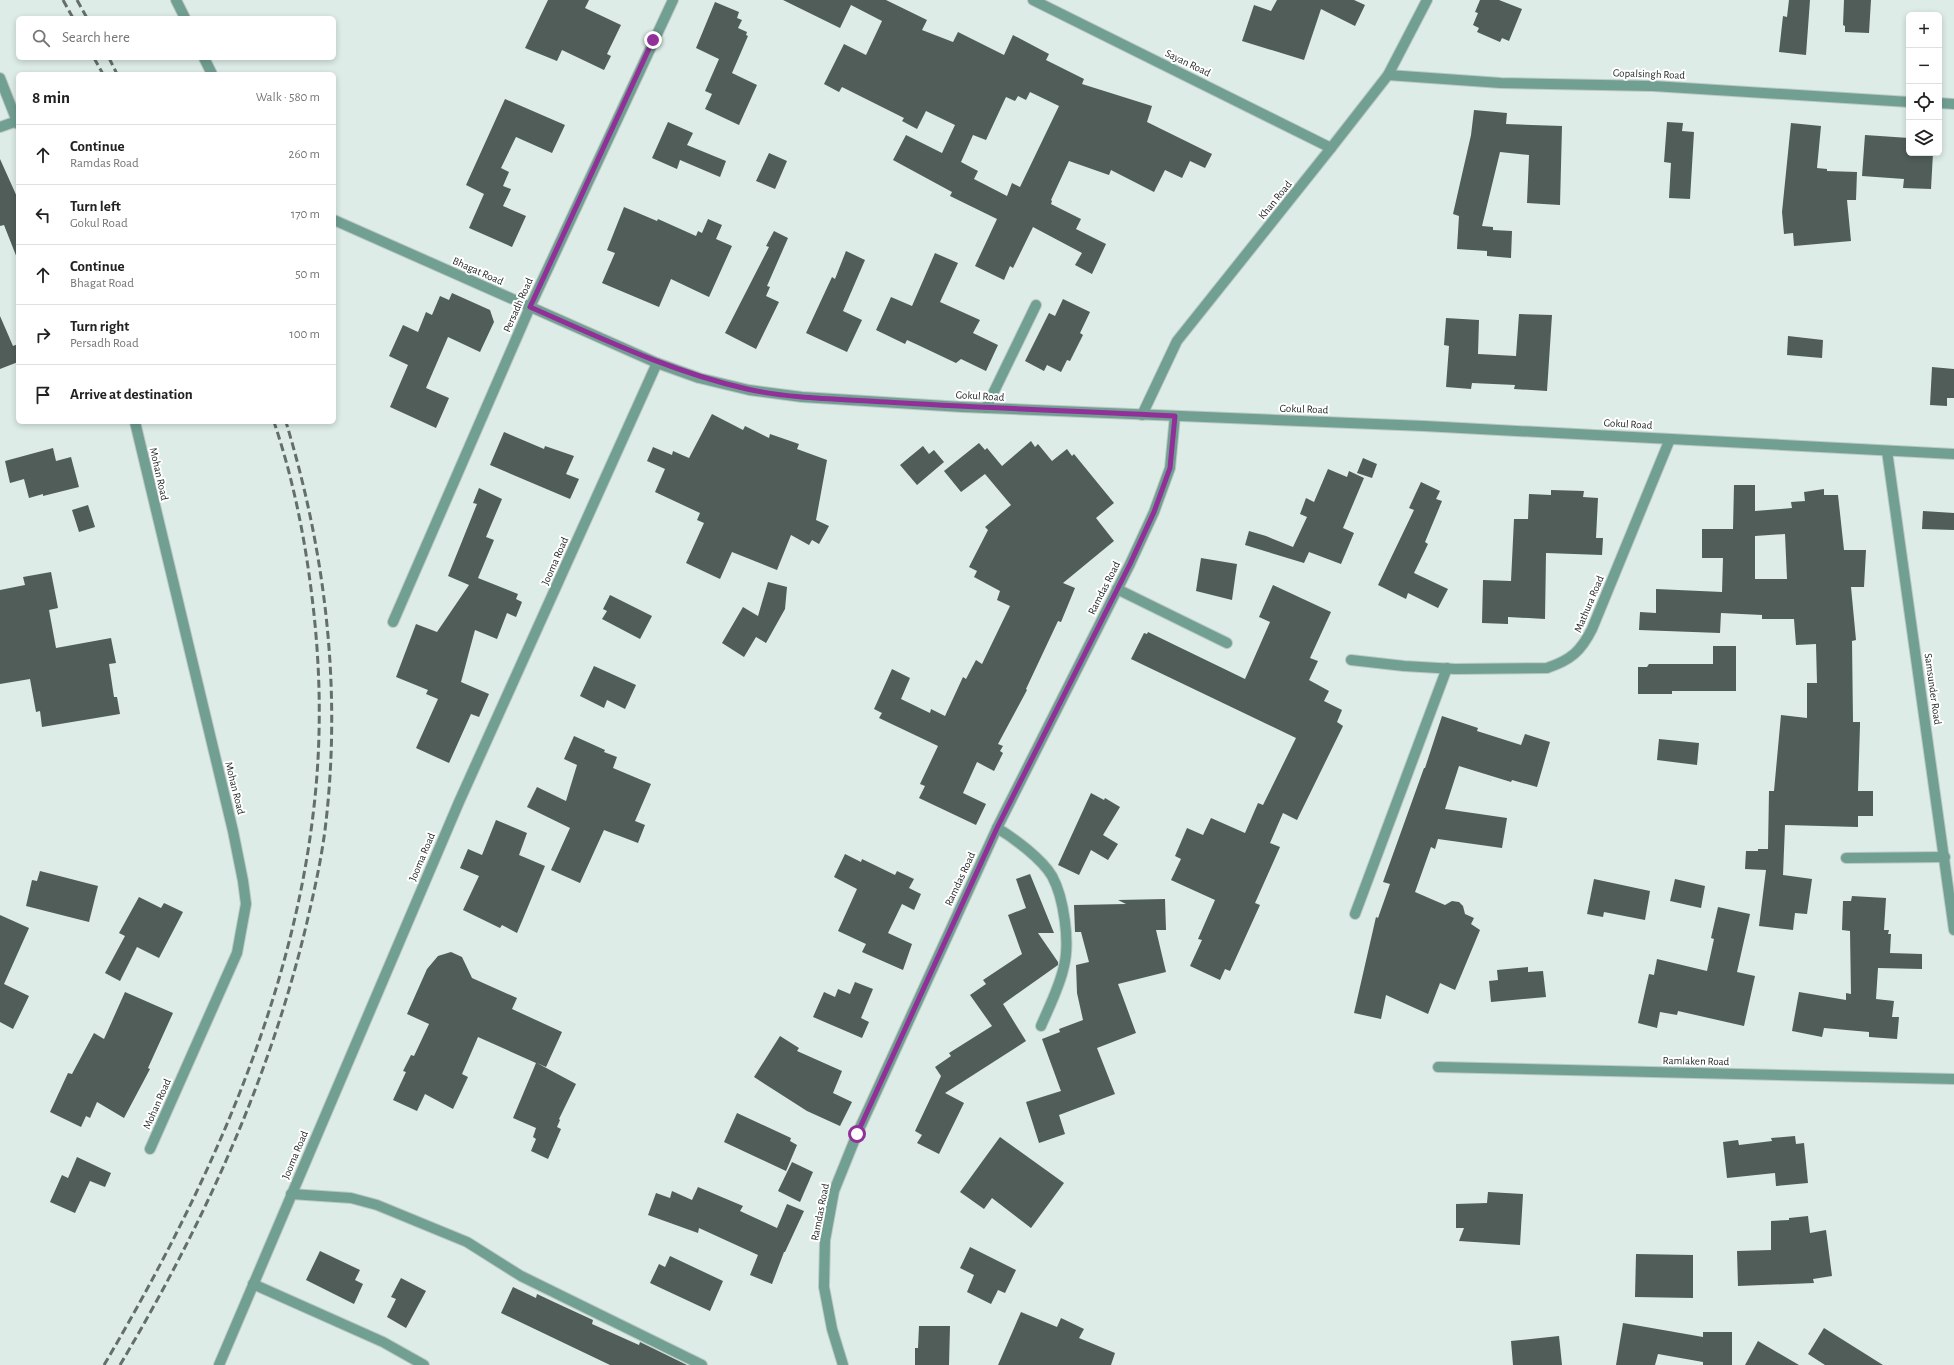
<!DOCTYPE html>
<meta charset="utf-8">
<style>
body{margin:0;font-family:"Alegreya Sans",sans-serif;background:#f2f2f2;color:#222}
.controls{position:absolute;right:12px;top:12px;display:grid;overflow:hidden;border-radius:6px;box-shadow:0 2px 6px #0003}
.controls button{width:36px;height:36px;display:grid;place-items:center;padding:0;border:0;border-bottom:1px solid #e0e0e0;background:#fff;color:#222;font:20px sans-serif}
.stop{position:absolute;width:12px;height:12px;margin:-9px;border:3px solid #903098;border-radius:50%;background:#fff}
.stop.end{background:#903098;border-color:#fff;box-shadow:0 1px 4px #0008}
.list{margin:0;padding:0;list-style:none}
h2{display:flex;justify-content:space-between;align-items:center;height:52px;margin:0;padding:0 16px;font-size:17px}
h2 small{font-size:13px;font-weight:400;color:#767676}
.list li{display:grid;grid-template-columns:26px 1fr auto;gap:12px;align-items:center;box-sizing:border-box;height:60px;padding:0 16px;border-top:1px solid #e0e0e0}
.list b{display:block;font-size:15px;white-space:nowrap}
.list p{margin:0;font-size:13px;white-space:nowrap;color:#767676}
.list em{font-size:13px;font-style:normal;color:#767676}
.icon{flex:none;width:22px;height:22px;fill:none;stroke:currentColor;stroke-width:2;stroke-linecap:round;stroke-linejoin:round}
.map{position:relative;flex:none;width:1954px;height:1365px;overflow:hidden}
.search{position:absolute;background:#fff;box-shadow:0 2px 6px #0003;left:16px;top:16px;width:320px;height:44px;display:flex;align-items:center;gap:10px;box-sizing:border-box;padding:0 14px;border-radius:6px;color:#767676;font-size:15px}
.panel{position:absolute;background:#fff;box-shadow:0 2px 6px #0003;left:16px;top:72px;width:320px;height:352px;border-radius:6px}
.map>svg:first-child{display:block}
</style>
<div class="map">
<svg width="1954" height="1365" viewBox="0 0 1954 1365">
<rect width="100%" height="100%" fill="#ddece7"/>
<g fill="#505d59" fill-rule="evenodd">
<polygon points="548,0 589,0 585,8 621,25 607,54 611,56 604,70 562,50 557,61 525,48"/>
<path d="M783,0H886L927,20L922,30L953,42L958,32L1004,55L1013,35L1049,54L1046,60L1084,79L1082,84L1152,106L1147,122L1212,154L1205,168L1190,161L1182,178L1165,170L1154,192L1111,170L1109,175L1069,161L1051,200L1052,201L1051,204L1081,219L1076,229L1106,244L1092,274L1075,265L1082,253L1033,227L1013,268L1010,266L1004,280L975,266L997,219L950,196L952,192L893,160L906,135L942,153L955,125L926,111L917,129L902,121L904,118L842,87L839,92L824,84L844,44L866,55L882,21L851,5L840,28ZM1030,92L1059,106L1020,187L1012,183L1007,196L974,179L978,171L961,162L973,135L986,140L1006,97L1015,101L1018,96L1026,100Z"/>
<polygon points="1277,0 1354,0 1365,5 1355,26 1321,9 1304,60 1242,41 1254,5 1271,11"/>
<polygon points="1480,0 1499,0 1522,9 1509,41 1502,38 1500,42 1477,32 1479,28 1473,25 1478,13 1475,12"/>
<polygon points="1789,0 1810,0 1806,55 1779,52 1783,16 1787,17"/>
<polygon points="1844,0 1871,0 1869,33 1845,32 1845,26 1843,25"/>
<polygon points="715,2 739,12 737,18 742,20 738,28 747,32 746,35 748,36 732,73 757,85 739,125 705,109 712,94 705,91 719,59 696,48"/>
<polygon points="505,99 565,125 552,153 516,137 501,168 509,172 503,186 511,189 503,206 526,216 512,247 469,228 484,194 466,185"/>
<polygon points="1474,110 1507,113 1506,124 1562,126 1560,205 1527,203 1529,155 1500,152 1482,226 1493,227 1493,230 1512,231 1511,258 1487,256 1487,251 1457,249 1459,216 1453,214 1471,135"/>
<polygon points="668,122 693,133 687,145 726,161 720,177 680,160 677,169 652,158"/>
<polygon points="1667,122 1683,123 1682,131 1694,132 1690,199 1669,198 1671,163 1664,162"/>
<polygon points="1791,123 1821,126 1817,168 1827,169 1827,171 1857,172 1856,200 1847,200 1851,241 1794,246 1793,233 1784,234 1782,212"/>
<polygon points="1865,135 1909,138 1909,153 1933,153 1931,189 1903,188 1904,179 1862,176"/>
<polygon points="769,153 787,161 775,189 756,181"/>
<polygon points="0,159 18,199 17,258 4,225 0,226"/>
<polygon points="624,207 657,221 658,219 696,236 698,231 702,233 708,219 722,225 716,239 732,246 709,297 671,279 659,307 602,283 615,253 607,250"/>
<polygon points="774,231 788,238 767,286 770,287 766,296 779,302 756,349 725,333 769,247 766,246"/>
<polygon points="846,251 865,260 843,311 862,320 847,352 806,333 832,277 835,279"/>
<polygon points="935,253 958,263 940,302 980,320 973,333 998,345 986,371 961,359 956,363 918,345 907,340 905,344 876,330 891,297 912,306"/>
<polygon points="452,293 490,310 494,322 480,352 448,337 426,388 449,398 436,428 390,407 408,365 389,356 403,325 418,332 426,312 432,315 440,296 449,300"/>
<polygon points="1063,299 1090,312 1080,333 1083,335 1070,361 1067,360 1061,372 1047,365 1044,371 1025,361 1049,313 1055,316"/>
<polygon points="1519,314 1552,315 1547,391 1514,389 1515,385 1472,383 1471,389 1446,387 1449,346 1444,345 1446,318 1479,320 1478,354 1516,356"/>
<polygon points="0,316 13,346 18,344 18,362 0,369"/>
<polygon points="1788,336 1823,340 1822,358 1787,355"/>
<polygon points="1932,367 1954,369 1954,398 1947,398 1947,406 1930,405"/>
<polygon points="712,414 743,430 745,426 769,438 770,434 799,444 797,449 827,460 816,520 829,526 819,544 812,540 809,545 791,535 777,570 732,552 720,579 686,563 704,523 697,520 700,513 655,492 665,469 647,461 653,447 672,455 673,451 689,458"/>
<polygon points="504,432 544,449 545,446 574,456 566,474 579,479 570,499 490,465"/>
<polygon points="1031,441 1035,447 1038,444 1052,461 1067,449 1072,456 1074,454 1114,503 1096,518 1114,541 1063,583 1075,588 1061,622 1058,621 1026,689 1027,690 998,744 1003,746 1000,751 1003,753 994,771 977,762 963,793 986,804 976,825 919,798 925,786 920,784 938,746 879,718 882,713 874,709 892,669 910,678 901,699 930,713 931,709 945,716 963,677 966,679 976,660 982,664 1010,606 997,600 1000,591 974,577 977,571 969,567 988,530 985,527 1011,505 985,474 961,492 944,471 979,443 985,450 987,448 1002,466"/>
<polygon points="923,446 929,454 934,450 944,462 917,485 900,465"/>
<polygon points="53,448 56,461 71,457 79,487 43,496 43,494 29,498 24,479 10,483 5,461"/>
<polygon points="1363,458 1377,464 1372,478 1357,473"/>
<polygon points="1328,469 1347,477 1349,471 1364,478 1343,528 1354,533 1341,564 1309,552 1304,563 1245,545 1249,531 1266,536 1293,547 1307,517 1300,514 1306,498 1314,502"/>
<polygon points="1421,482 1440,491 1436,499 1442,501 1425,542 1428,544 1414,573 1448,589 1438,608 1408,593 1406,599 1378,585 1414,510 1409,508"/>
<path d="M1734,485H1755V511L1792,508L1791,502L1805,501L1804,492L1824,489V495H1838L1844,550H1866L1864,587H1851L1856,640L1852,641L1853,722H1860V725L1858,791H1873V816H1858V827L1785,825L1783,875L1812,879L1807,914L1795,913L1793,930L1759,926L1766,870L1745,869L1746,851H1758V849H1768L1769,791H1774L1781,715L1807,718V683H1817L1816,644L1796,645L1794,619H1762V615L1721,613L1720,633L1639,630L1640,612L1656,613V589L1722,592L1723,558H1702V529H1733ZM1785,534L1787,579H1755V536Z"/>
<polygon points="479,488 502,499 486,537 494,540 478,578 518,594 516,599 522,602 516,617 507,613 497,639 475,630 461,682 489,694 479,717 471,714 449,763 416,748 438,699 426,694 428,690 396,677 416,624 437,632 469,585 448,576 477,504 473,503"/>
<polygon points="1551,490 1584,491 1583,497 1598,498 1596,538 1603,538 1602,555 1546,553 1545,619 1508,617 1508,624 1482,623 1483,580 1511,581 1514,519 1528,519 1529,494 1551,495"/>
<polygon points="88,505 95,527 79,532 72,510"/>
<polygon points="1923,511 1954,513 1954,530 1922,529"/>
<polygon points="1201,558 1237,564 1232,600 1196,591"/>
<polygon points="51,572 58,608 49,610 56,648 111,638 116,663 109,664 114,697 117,697 120,714 42,727 40,711 36,712 30,679 0,684 0,590 25,585 23,577"/>
<polygon points="768,582 787,587 785,609 766,643 756,637 744,657 722,643 743,607 758,616"/>
<polygon points="1273,585 1331,612 1310,658 1318,661 1309,680 1329,691 1324,701 1342,710 1337,722 1343,726 1297,820 1283,813 1270,843 1280,847 1255,903 1260,905 1230,971 1225,969 1220,980 1190,966 1202,940 1198,939 1215,900 1171,880 1181,859 1175,856 1187,828 1203,835 1211,818 1245,833 1258,803 1263,805 1296,738 1131,659 1144,633 1147,634 1148,632 1245,679 1270,622 1259,617"/>
<polygon points="610,595 652,616 640,639 602,619 607,611 603,609"/>
<polygon points="1713,646 1736,646 1736,691 1672,691 1672,694 1638,694 1638,667 1647,667 1649,664 1713,664"/>
<polygon points="594,666 636,685 625,709 607,700 604,708 580,696"/>
<polygon points="1442,716 1478,728 1477,731 1521,745 1525,734 1550,742 1537,787 1512,780 1511,782 1459,766 1445,809 1507,818 1502,848 1438,839 1435,849 1431,847 1415,892 1445,905 1452,901 1459,902 1463,906 1465,914 1474,918 1471,924 1480,930 1455,990 1440,983 1428,1014 1386,995 1381,1019 1354,1013 1376,917 1378,918 1390,884 1383,882 1424,768 1425,768"/>
<polygon points="574,736 605,750 604,752 617,757 613,768 651,784 635,821 645,825 638,843 604,830 580,883 551,870 570,828 527,807 537,787 566,801 577,765 564,759"/>
<polygon points="1659,739 1699,743 1697,765 1657,760"/>
<polygon points="1091,793 1104,800 1105,798 1120,807 1103,835 1118,844 1108,860 1091,850 1079,875 1058,865"/>
<polygon points="496,820 527,833 519,855 545,866 517,933 502,925 500,928 463,910 479,876 460,868 468,849 482,855"/>
<polygon points="845,854 861,862 862,859 895,875 897,871 914,879 909,888 921,894 914,910 902,904 888,933 912,944 903,970 862,952 866,944 838,931 857,889 834,877"/>
<polygon points="40,871 98,886 89,922 26,906 32,880 37,881"/>
<polygon points="1030,874 1054,933 1038,933 1058,962 1058,965 1003,1004 1026,1041 945,1093 964,1103 939,1154 917,1143 922,1135 915,1131 941,1076 935,1067 951,1056 949,1053 992,1026 970,995 986,984 983,980 1022,954 1008,915 1026,908 1016,879"/>
<polygon points="1594,879 1650,891 1645,920 1604,912 1603,917 1587,914"/>
<polygon points="1675,879 1705,886 1701,908 1670,901"/>
<polygon points="1852,896 1886,898 1884,930 1889,930 1888,934 1891,934 1890,953 1922,954 1922,969 1878,968 1876,999 1894,1001 1892,1017 1899,1017 1897,1039 1869,1037 1869,1032 1824,1028 1822,1037 1792,1031 1799,992 1846,1000 1846,993 1851,994 1850,931 1842,930 1843,901 1851,901"/>
<polygon points="139,897 161,908 164,903 183,912 159,958 137,947 120,981 105,973 125,936 119,933"/>
<polygon points="1165,899 1166,930 1156,930 1166,972 1118,984 1136,1033 1097,1048 1115,1094 1059,1115 1065,1134 1039,1143 1026,1102 1061,1091 1042,1039 1060,1032 1059,1029 1083,1020 1077,993 1076,965 1089,962 1081,932 1075,932 1074,905 1126,904 1118,900"/>
<polygon points="1718,907 1750,914 1737,972 1755,976 1744,1026 1678,1011 1677,1015 1660,1012 1657,1028 1638,1023 1649,974 1654,975 1657,959 1707,971 1714,939 1711,938"/>
<polygon points="0,915 29,928 4,984 29,996 13,1029 0,1022"/>
<polygon points="451,952 462,957 472,978 517,998 512,1009 562,1032 546,1067 537,1063 576,1084 559,1119 560,1120 557,1127 561,1129 548,1159 531,1151 536,1139 533,1137 536,1128 513,1118 536,1063 478,1037 462,1074 468,1077 453,1109 425,1094 417,1111 393,1100 406,1072 403,1071 411,1055 414,1056 429,1024 407,1014 427,969 438,956"/>
<polygon points="1528,967 1528,972 1543,971 1546,997 1491,1002 1489,981 1498,980 1497,970"/>
<polygon points="855,982 873,989 861,1018 869,1022 862,1038 813,1017 824,992 835,997 838,989 850,994"/>
<polygon points="125,992 173,1013 148,1068 150,1069 124,1118 97,1102 90,1118 86,1116 81,1127 50,1112 68,1073 72,1074 94,1033 104,1039"/>
<polygon points="780,1036 799,1048 797,1051 842,1071 833,1093 852,1102 840,1126 807,1111 754,1077"/>
<polygon points="737,1113 791,1138 790,1141 797,1145 786,1171 724,1142"/>
<polygon points="1795,1136 1796,1144 1804,1143 1808,1183 1776,1186 1775,1173 1727,1178 1723,1142 1738,1140 1739,1145 1772,1141 1771,1138"/>
<polygon points="1000,1137 1064,1183 1031,1228 992,1198 984,1209 960,1192"/>
<polygon points="77,1157 111,1173 105,1187 90,1181 75,1213 50,1202 62,1175 68,1178"/>
<polygon points="792,1162 813,1172 800,1202 778,1191"/>
<polygon points="698,1187 743,1206 740,1211 777,1228 787,1204 804,1211 785,1252 784,1252 772,1284 750,1275 758,1255 699,1228 698,1233 648,1215 656,1193 670,1198 672,1191 692,1200"/>
<polygon points="1488,1192 1523,1194 1520,1245 1459,1241 1464,1228 1456,1228 1456,1204 1487,1203"/>
<polygon points="1808,1216 1810,1233 1826,1230 1832,1276 1813,1279 1814,1283 1738,1286 1737,1251 1771,1250 1771,1221 1789,1220 1789,1218"/>
<polygon points="970,1247 1016,1270 1005,1293 998,1290 991,1304 967,1292 974,1275 960,1268"/>
<polygon points="320,1251 360,1270 355,1280 363,1284 354,1304 306,1280"/>
<polygon points="1636,1254 1693,1255 1693,1298 1635,1297"/>
<polygon points="670,1256 723,1281 710,1311 650,1283 659,1264 665,1267"/>
<polygon points="401,1278 426,1291 406,1328 387,1317 396,1299 391,1297"/>
<polygon points="513,1287 536,1298 537,1294 554,1302 593,1320 592,1324 639,1345 640,1342 687,1365 610,1365 501,1313"/>
<polygon points="1021,1312 1057,1327 1061,1318 1084,1329 1079,1338 1115,1353 1111,1365 998,1365"/>
<polygon points="1623,1323 1703,1337 1703,1332 1732,1332 1732,1365 1703,1365 1703,1362 1658,1354 1655,1365 1616,1365"/>
<polygon points="919,1326 950,1326 949,1365 915,1365 915,1348 918,1348"/>
<polygon points="1824,1328 1883,1365 1825,1365 1808,1354"/>
<polygon points="1559,1336 1562,1365 1513,1365 1511,1341"/>
<polygon points="1758,1341 1799,1365 1745,1365"/>
</g>
<g fill="none" stroke-linecap="round" stroke-linejoin="round">
<defs>
<g id="lane">
<polyline points="986,408 1036,305"/>
<polyline points="1117,589 1227,643"/>
<path d="M997,828C1014,838 1042,859 1052,876C1064,898 1070,942 1064,966C1060,986 1049,1007 1041,1026"/>
<polyline points="1355,914 1447,668"/>
<polyline points="253,1284 383,1342 424,1365"/>
</g>
<g id="street">
<polyline points="176,0 185,18"/>
<polyline points="1033,0 1331,148"/>
<polyline points="204,58 212,74"/>
<polyline points="1388,75 1501,83 1653,86 1909,102"/>
<polyline points="0,78 18,124"/>
<polyline points="1939,103 1954,104"/>
<polyline points="0,127 17,121"/>
<polyline points="334,220 657,363 699,378 749,390 802,397 962,407 1424,426 1954,454"/>
<polyline points="1142,415 1177,341 1331,148 1388,75 1427,0"/>
<polyline points="135,422 233,831 243,881 246,904 237,953 150,1149"/>
<polyline points="1887,451 1954,930"/>
<polyline points="393,622 530,307 673,0"/>
<path d="M1351,660L1404,666L1455,669L1547,668C1571,660 1581,651 1592,629L1670,439"/>
<polyline points="1846,858 1945,857"/>
<polyline points="1438,1067 1954,1079"/>
<polyline points="291,1194 351,1198 377,1205 467,1242 521,1276 702,1365"/>
<polyline points="219,1365 459,802 657,363"/>
<polyline points="843,1365 832,1329 824,1287 825,1240 834,1191 857,1134 997,828 1130,564 1154,512 1170,468 1175,416"/>
</g>
</defs>
<use href="#lane" stroke="#bbc8c4" stroke-width="12"/>
<use href="#street" stroke="#bbc8c4" stroke-width="12"/>
<use href="#lane" stroke="#719f92" stroke-width="10"/>
<use href="#street" stroke="#719f92" stroke-width="10"/>
<g stroke="#646e6a" stroke-width="3" stroke-dasharray="8 4" stroke-linecap="butt">
<polyline points="63,0 73,18"/>
<polyline points="77,0 87,18"/>
<polyline points="94,58 103,74"/>
<polyline points="109,58 117,74"/>
<path d="M104,1365C202,1199 290,1009 313,815C322,743 321,669 312,597C305,538 293,478 274,422"/>
<path d="M120,1365C202,1227 270,1079 307,922C314,892 321,861 325,830C342,692 326,554 286,422"/>
</g>
</g>
<g fill="none" stroke-linecap="round" stroke-linejoin="round">
<path stroke="#903098" stroke-width="5" d="M653,40L530,307C601,338 671,372 747,389C792,399 840,399 886,402C982,408 1078,411 1175,416L1170,468L1154,512L1130,564L997,828L857,1134"/>
</g>
<g text-anchor="middle" dominant-baseline="central" stroke-width="4" stroke-linejoin="round" paint-order="stroke">
<g font-size="11" fill="#1e2422" stroke="#fff">
<text transform="translate(1188 63) rotate(26)">Sayan Road</text>
<text transform="translate(1649 74) rotate(2)">Gopalsingh Road</text>
<text transform="translate(1275 200) rotate(-51)">Khan Road</text>
<text transform="translate(478 271) rotate(24)">Bhagat Road</text>
<text transform="translate(518 305) rotate(-66)">Persadh Road</text>
<text transform="translate(980 396) rotate(3)">Gokul Road</text>
<text transform="translate(1304 409) rotate(2)">Gokul Road</text>
<text transform="translate(1628 424) rotate(3)">Gokul Road</text>
<text transform="translate(159 474) rotate(77)">Mohan Road</text>
<text transform="translate(555 561) rotate(-66)">Jooma Road</text>
<text transform="translate(1104 588) rotate(-63)">Ramdas Road</text>
<text transform="translate(1589 604) rotate(-67)">Mathura Road</text>
<text transform="translate(1933 689) rotate(82)">Samsunder Road</text>
<text transform="translate(235 788) rotate(76)">Mohan Road</text>
<text transform="translate(422 857) rotate(-67)">Jooma Road</text>
<text transform="translate(960 879) rotate(-65)">Ramdas Road</text>
<text transform="translate(1696 1061) rotate(1)">Ramlaken Road</text>
<text transform="translate(157 1104) rotate(-66)">Mohan Road</text>
<text transform="translate(295 1155) rotate(-67)">Jooma Road</text>
<text transform="translate(820 1212) rotate(-79)">Ramdas Road</text>
</g>
</g>
</svg>
<div class="controls">
<button>+</button>
<button>−</button>
<button><svg class="icon" aria-label="locate" viewBox="0 0 24 24"><circle cx="12" cy="12" r="6"/><path d="M12 2v4M12 18v4M2 12h4M18 12h4"/></svg></button>
<button><svg class="icon" aria-label="layers" viewBox="0 0 24 24"><path d="M12 4l9 5-9 5-9-5zM3 14l9 5 9-5"/></svg></button>
</div>
<div class="stop" style="left:857px;top:1134px"></div>
<div class="stop end" style="left:653px;top:40px"></div>
<div class="search"><svg class="icon" aria-label="search" viewBox="0 0 24 24"><circle cx="10" cy="10" r="6"/><path d="M15 15l6 6"/></svg>Search here</div>
<section class="panel">
<h2>8 min<small>Walk · 580 m</small></h2>
<ul class="list">
<li><svg class="icon" aria-label="ahead" viewBox="0 0 24 24"><path d="M12 20V5M6 11l6-6 6 6"/></svg><div><b>Continue</b><p>Ramdas Road</p></div><em>260 m</em></li>
<li><svg class="icon" aria-label="left" viewBox="0 0 24 24"><path d="M17 20v-9H6M10 6l-5 5 5 5"/></svg><div><b>Turn left</b><p>Gokul Road</p></div><em>170 m</em></li>
<li><svg class="icon" aria-label="ahead" viewBox="0 0 24 24"><path d="M12 20V5M6 11l6-6 6 6"/></svg><div><b>Continue</b><p>Bhagat Road</p></div><em>50 m</em></li>
<li><svg class="icon" aria-label="right" viewBox="0 0 24 24"><path d="M7 20v-9h11M14 6l5 5-5 5"/></svg><div><b>Turn right</b><p>Persadh Road</p></div><em>100 m</em></li>
<li><svg class="icon" aria-label="arrive" viewBox="0 0 24 24"><path d="M6 21V4h12l-3 4 3 4H6"/></svg><div><b>Arrive at destination</b></div></li>
</ul>
</section>
</div>
